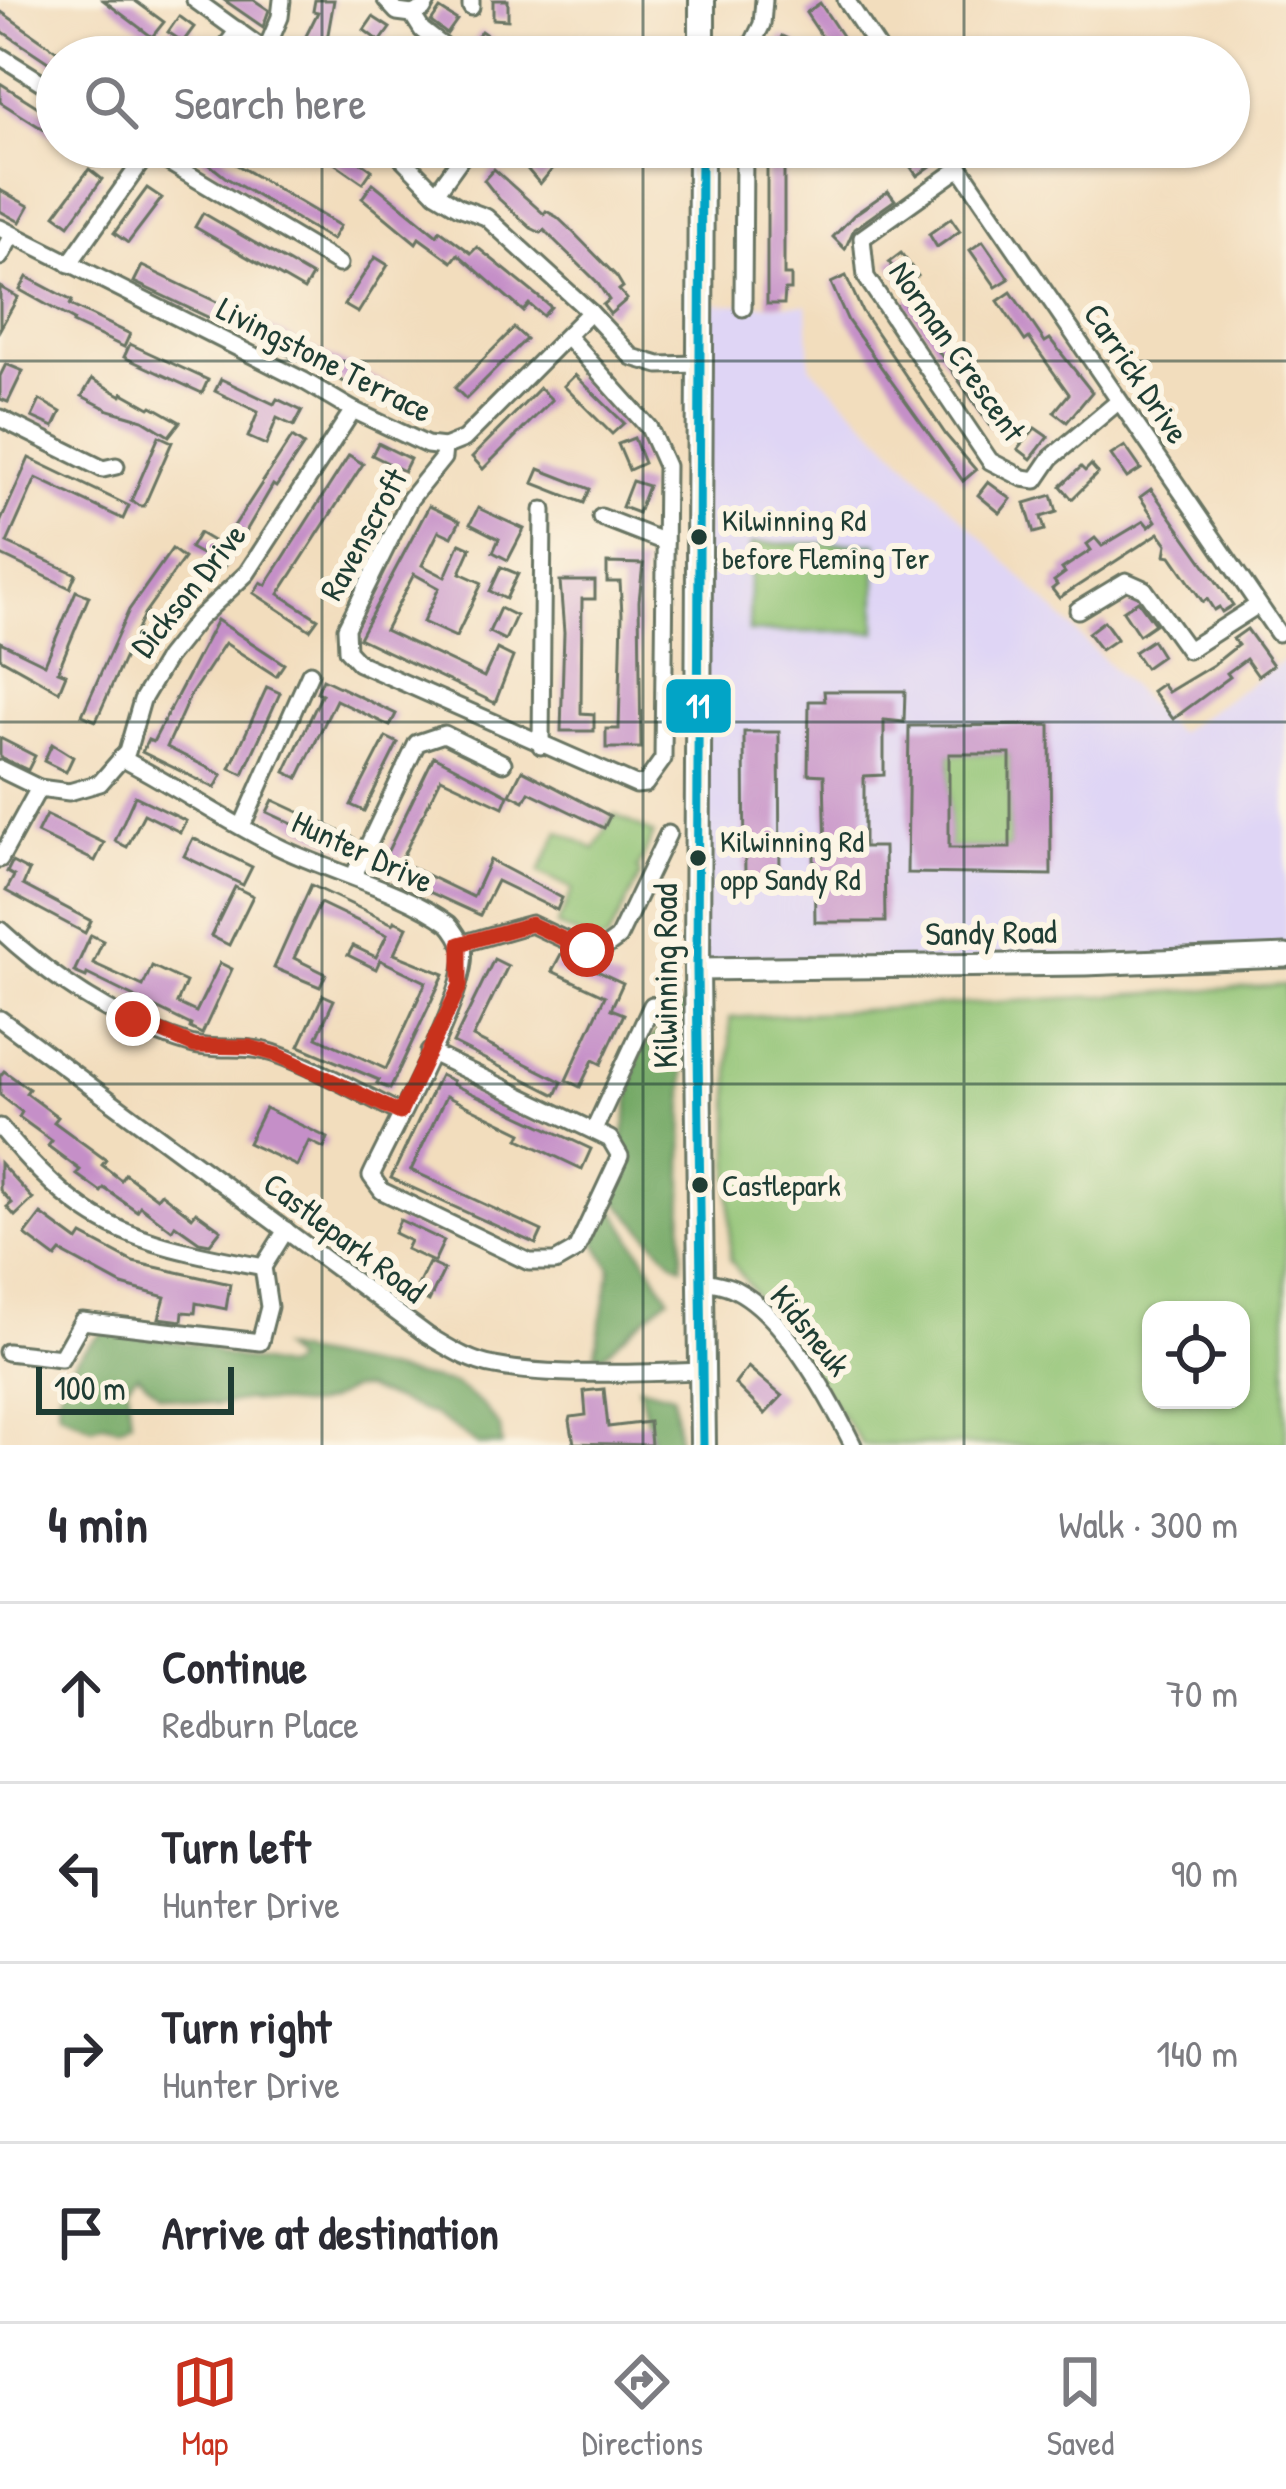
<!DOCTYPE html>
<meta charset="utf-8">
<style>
body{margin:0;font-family:"Patrick Hand",sans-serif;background:#f2f2f3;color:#2b2b33}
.controls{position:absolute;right:36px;bottom:36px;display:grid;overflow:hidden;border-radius:24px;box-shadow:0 3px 9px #0004}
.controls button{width:108px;height:108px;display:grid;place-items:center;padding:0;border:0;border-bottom:3px solid #e1e1e2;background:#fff;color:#2b2b33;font:60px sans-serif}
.scale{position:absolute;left:36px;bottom:30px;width:198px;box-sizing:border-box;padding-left:12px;border:6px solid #1f3d34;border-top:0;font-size:33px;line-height:42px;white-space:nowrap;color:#1f3d34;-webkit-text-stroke:9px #fcf5e5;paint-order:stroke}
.stop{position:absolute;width:36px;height:36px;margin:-27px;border:9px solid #c8321e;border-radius:50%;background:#fff}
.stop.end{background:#c8321e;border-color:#fff;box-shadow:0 3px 12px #0008}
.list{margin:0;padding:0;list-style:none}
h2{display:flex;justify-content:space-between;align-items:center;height:156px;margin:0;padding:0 48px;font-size:51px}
h2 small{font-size:39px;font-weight:400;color:#7c7c81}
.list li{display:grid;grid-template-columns:78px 1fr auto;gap:36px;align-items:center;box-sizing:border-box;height:180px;padding:0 48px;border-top:3px solid #e1e1e2}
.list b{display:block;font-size:45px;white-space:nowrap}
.list p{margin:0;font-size:39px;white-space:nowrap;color:#7c7c81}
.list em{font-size:39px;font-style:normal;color:#7c7c81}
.icon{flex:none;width:66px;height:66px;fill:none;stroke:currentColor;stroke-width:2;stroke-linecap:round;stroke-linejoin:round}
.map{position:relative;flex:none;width:1286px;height:1445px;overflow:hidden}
.search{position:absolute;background:#fff;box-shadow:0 3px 9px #0004;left:36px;right:36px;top:36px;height:132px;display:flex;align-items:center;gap:30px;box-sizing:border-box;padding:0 42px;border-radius:66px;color:#7c7c81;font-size:45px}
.sheet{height:876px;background:#fff}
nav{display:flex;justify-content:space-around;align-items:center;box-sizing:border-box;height:168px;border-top:3px solid #e1e1e2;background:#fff;font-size:33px;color:#7c7c81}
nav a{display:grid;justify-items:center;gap:6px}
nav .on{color:#c8321e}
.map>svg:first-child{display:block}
</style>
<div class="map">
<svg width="1286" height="1445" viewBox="0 0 1286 1445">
<rect width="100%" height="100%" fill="#fcf5e5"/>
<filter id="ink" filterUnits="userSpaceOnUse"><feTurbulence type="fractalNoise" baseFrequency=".00833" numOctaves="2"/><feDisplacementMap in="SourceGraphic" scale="24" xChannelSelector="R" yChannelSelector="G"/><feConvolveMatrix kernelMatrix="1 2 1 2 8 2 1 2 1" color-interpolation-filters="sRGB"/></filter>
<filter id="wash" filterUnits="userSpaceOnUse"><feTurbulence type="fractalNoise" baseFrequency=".004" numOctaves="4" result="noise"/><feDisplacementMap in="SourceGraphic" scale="48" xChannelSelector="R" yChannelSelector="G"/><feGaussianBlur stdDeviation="2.7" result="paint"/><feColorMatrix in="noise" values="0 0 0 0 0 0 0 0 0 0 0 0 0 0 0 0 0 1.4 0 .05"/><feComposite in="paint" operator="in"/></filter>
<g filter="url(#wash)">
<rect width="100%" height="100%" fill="#f2ddbd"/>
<polygon fill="#dfd5f5" points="699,304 807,305 810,366 1177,733 1286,659 1286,955 697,969"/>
<g fill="#91c374" stroke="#588054" stroke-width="3" fill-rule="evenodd">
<polygon points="876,543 876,632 749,632 751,544"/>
<rect x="949" y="754" width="61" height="94"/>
<polygon points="614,814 654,834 638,868 640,876 607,941 594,942 557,926 573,889 539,872 559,831 595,849"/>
<path d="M1286,985V1445H863L730,1259V1018ZM1151,1310H1241V1400H1151Z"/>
</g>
<g fill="#74a966" stroke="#4a734d" stroke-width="3">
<polygon points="685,1001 682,1266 673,1262 613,1197 638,1052"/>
<polygon points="612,1206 669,1297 602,1356 595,1353 611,1268 595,1241"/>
<path d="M104,1332L207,1346L220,1354L285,1368L294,1362L281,1349L455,1384L483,1406L500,1427L502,1445H479L434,1415L365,1389H351L328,1401L310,1406L247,1400L216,1405L160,1395L137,1374L127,1385L131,1420L119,1427L104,1423L92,1427L59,1411C53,1380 81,1350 104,1332Z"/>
<polygon points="639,1386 673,1395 679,1445 653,1445"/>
</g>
<g id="blocks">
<g fill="#c58fc8" fill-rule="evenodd">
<polygon points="103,0 134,0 164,22 152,37"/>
<polygon points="224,0 254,0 269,10 263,27"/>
<polygon points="315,0 334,0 328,34 318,53 302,44 318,12 313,11"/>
<polygon points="493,0 508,0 508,20 493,19"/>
<polygon points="820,3 856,57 836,57 820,34 806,13"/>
<polygon points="440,9 457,20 447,34 431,22"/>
<polygon points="0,11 57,51 57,68 0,30"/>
<polygon points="179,16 194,27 183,42 168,32"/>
<polygon points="373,17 390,28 380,42 364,30"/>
<polygon points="481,31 491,38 518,57 487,57 471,46"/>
<polygon points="782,36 797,43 790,57 772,57"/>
<polygon points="0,83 57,119 57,138 0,102"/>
<polygon points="195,147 217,147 225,153 222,156 340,226 332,240 225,177 201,158 204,154"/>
<polygon points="311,147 340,147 372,170 363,183"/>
<polygon points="547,147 557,147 565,154 540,184 528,170"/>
<polygon points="767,147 784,147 784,275 791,275 791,290 785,290 784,304 767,304"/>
<polygon points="909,147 918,147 931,166 917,176 901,153"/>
<polygon points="89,169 102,179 69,225 55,215"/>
<polygon points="494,169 544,214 546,211 557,217 574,233 617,277 623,287 619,290 627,299 610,314 603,305 609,300 596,281 544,230 541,233 531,228 499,199 484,180"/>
<polygon points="373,183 437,235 440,230 471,253 477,247 551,307 543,316 529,304 523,311 458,254 452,262 419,238 416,243 362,198"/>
<polygon points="147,188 162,198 128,243 114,233"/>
<polygon points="0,190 29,206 20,222 0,211"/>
<polygon points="888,191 895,200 854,229 845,249 833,237 854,215"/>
<polygon points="203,213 312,276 304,290 195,227"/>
<polygon points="951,218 960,231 937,247 929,234"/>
<polygon points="983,241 1009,279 996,287 970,250"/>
<polygon points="901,253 918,276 905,285 889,262"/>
<polygon points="375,257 388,265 358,313 344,305"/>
<polygon points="142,266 429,404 422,419 134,282"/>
<polygon points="846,276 862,311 946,435 976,470 963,481 848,321 831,283"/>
<polygon points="27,277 72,301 70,305 130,334 124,347 73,323 74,320 20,290"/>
<polygon points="0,287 18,297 0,329"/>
<polygon points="1011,292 1045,342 1050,339 1092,392 1067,422 1054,412 1069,394 1029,338 1025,341 998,301"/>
<polygon points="917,293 1004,419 992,428 904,302"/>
<polygon points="514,328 526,339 466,399 455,388"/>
<polygon points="130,344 208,380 202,393 124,357"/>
<polygon points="6,364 23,371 8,402 0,399 0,376"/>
<polygon points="575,375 624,423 612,434 564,386"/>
<polygon points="92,379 122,396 123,393 150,408 152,406 180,422 169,436 143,420 109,410 82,396"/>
<polygon points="221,379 274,404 277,399 302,411 294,426 277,418 266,445 248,437 258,412 215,391"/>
<polygon points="540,388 552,400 483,469 472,457"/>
<polygon points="40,400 61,412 54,427 32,417"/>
<polygon points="1035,428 1048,437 1031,459 1018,449"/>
<polygon points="159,436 172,442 144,506 140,506 131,501"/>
<polygon points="292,437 304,445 276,487 273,485 225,567 190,548 199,533 221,546"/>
<polygon points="634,438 644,463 629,470 618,444"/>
<polygon points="378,443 410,459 404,471 372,455"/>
<polygon points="1125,446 1141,469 1127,478 1111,455"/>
<polygon points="349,455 363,464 279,594 318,619 310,630 254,593 261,582 266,585"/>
<polygon points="29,458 129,506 123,519 36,478 7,543 76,574 70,588 1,555 0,558 0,523"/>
<polygon points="1091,465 1098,473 1072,499 1061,486 1081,467 1085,471"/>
<polygon points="539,469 590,489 584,503 533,483"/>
<polygon points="632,481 648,486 638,513 622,507"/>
<polygon points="988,482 1011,499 1000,513 978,495"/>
<polygon points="1151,489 1233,605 1222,612 1219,607 1214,610 1207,599 1203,602 1171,556 1165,555 1167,544 1159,533 1059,598 1052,589 1057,585 1054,581 1065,573 1062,569 1091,550 1087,544 1095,538 1102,546 1144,521 1149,527 1156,521 1140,497"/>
<polygon points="1052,495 1057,512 1041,517 1045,530 1034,533 1025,503"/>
<polygon points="429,506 460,521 452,537 439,531 422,565 445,577 460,543 471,548 460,573 482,583 456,637 423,622 439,588 414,574 385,630 484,677 497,649 513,657 495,703 359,638"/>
<polygon points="478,508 524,529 508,560 493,552 499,539 470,524"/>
<polygon points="172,549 184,558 144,614 96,721 82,715 129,610"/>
<polygon points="607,563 643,564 639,601 641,748 606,748 606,729 619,729 622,614 620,582 607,582"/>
<polygon points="501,567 518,574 506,599 490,591"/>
<polygon points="560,581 595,581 595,599 582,599 581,713 594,714 594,731 561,731 564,632"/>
<polygon points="76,591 89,596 58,671 66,674 59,691 0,658 0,642 45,664"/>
<polygon points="1138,601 1155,624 1139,635 1123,611"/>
<polygon points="500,608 516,616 505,640 489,632"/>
<polygon points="217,620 284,664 276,676 225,643 190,696 167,747 222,775 215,788 142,752 148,740 153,742"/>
<polygon points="1104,621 1117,639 1101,650 1088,633"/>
<polygon points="1247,629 1273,665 1258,676 1246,659 1227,673 1230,677 1173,719 1152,691 1162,684 1168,692 1213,665 1238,645 1233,639"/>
<polygon points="1152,640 1162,656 1145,668 1134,652"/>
<polygon points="323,679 396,714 390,726 336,700 298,778 285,772 322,694 317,692"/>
<polygon points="267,687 280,693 243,774 230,768"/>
<polygon points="824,691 905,691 904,722 884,720 884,775 864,776 864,847 884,847 885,922 815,922 814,854 826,854 824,775 808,774 809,701 825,701"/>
<path d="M1050,725L1051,875L907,873L909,726ZM949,754H1010V848H949Z"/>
<polygon points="744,732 779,732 780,881 745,881"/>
<polygon points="386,737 398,743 364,811 351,805"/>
<polygon points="0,738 35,756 28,770 0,757"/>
<polygon points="52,744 73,757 66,772 44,761"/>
<polygon points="434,756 508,795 503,807 441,778 400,862 473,897 490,860 562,898 557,910 497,881 480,915 379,869"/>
<polygon points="522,770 610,816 604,828 529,792 524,801 510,794"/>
<polygon points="135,796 186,821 180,832 144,814 127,847 115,841"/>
<polygon points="273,800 354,838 348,850 267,812"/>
<polygon points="46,815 104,843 95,861 37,833"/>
<polygon points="193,838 252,867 243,885 184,856"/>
<polygon points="12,862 29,871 23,885 91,921 85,933 6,891 14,876 7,872"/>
<polygon points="311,885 393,924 394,921 407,927 394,954 444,974 390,1089 377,1083 379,1080 299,1046 323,995 334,1000 317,1037 386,1069 426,982 380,960 376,969 348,955 353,946 376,957 387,935 320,903 294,958 326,974 320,987 274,968"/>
<polygon points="235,887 253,896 229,945 211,936"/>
<polygon points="91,935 103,941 93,963 143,986 152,966 173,976 186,982 177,1003 196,1012 220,963 232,969 202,1034 190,1028 191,1025 87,974 86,977 74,972"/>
<polygon points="561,954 623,983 611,1009 624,1014 601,1064 593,1060 580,1087 566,1080 605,996 552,971"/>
<polygon points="494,959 508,966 473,1037 562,1082 556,1095 453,1043"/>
<polygon points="4,1071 29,1089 26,1093 58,1117 54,1122 106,1160 102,1165 121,1180 125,1174 157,1198 161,1193 192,1217 196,1212 221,1230 210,1244 199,1242 175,1225 172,1230 140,1206 137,1211 104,1188 101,1192 76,1174 80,1170 48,1146 52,1141 19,1117 22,1112 0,1095 0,1076"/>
<polygon points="440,1075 453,1081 452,1084 591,1149 582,1169 519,1139 522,1133 446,1096 411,1170 542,1231 536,1244 391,1178"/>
<polygon points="265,1108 328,1138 324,1148 309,1141 297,1166 248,1143"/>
<polygon points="0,1163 33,1199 15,1216 7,1207 12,1203 0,1190"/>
<polygon points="41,1214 78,1241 82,1235 133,1262 230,1284 226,1309 196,1303 195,1313 183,1312 182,1321 159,1318 165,1297 122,1285 61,1252 56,1258 25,1235"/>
<polygon points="400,1220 444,1241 434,1262 406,1249 410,1241 394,1233"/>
<polygon points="429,1263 444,1270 429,1301 414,1293"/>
<polygon points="748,1367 782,1396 765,1414 735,1384"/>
<polygon points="604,1389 608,1427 649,1422 651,1445 574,1443 570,1421 571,1417 586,1415 584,1391"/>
</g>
</g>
</g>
<g filter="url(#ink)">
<use href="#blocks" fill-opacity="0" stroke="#697564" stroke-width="3"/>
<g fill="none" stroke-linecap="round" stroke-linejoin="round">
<defs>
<g id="minor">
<polyline points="195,0 274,57"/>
<polyline points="386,0 397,12 412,14 422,30 457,57"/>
<polyline points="846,0 884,57"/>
<polyline points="471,7 471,0"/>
<polyline points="412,14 423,9 428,0"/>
<polyline points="266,50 280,17 282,0"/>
<polyline points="0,56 57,92"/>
<polyline points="218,57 238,30"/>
<polyline points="746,57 762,24 764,0"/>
<polyline points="143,147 339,264"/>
<polyline points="391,147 436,193 459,207 486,217 590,312 632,357 659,365 699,364"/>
<polyline points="946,147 1278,633"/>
<polyline points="960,168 862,238 866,277 990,461 1023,478 1036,480 1051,458 1119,401"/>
<polyline points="436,193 469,147"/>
<polyline points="0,228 304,381 353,410 427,445 444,447 464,439 590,312"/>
<polyline points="0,257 12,235"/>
<polyline points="69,264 152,147"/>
<polyline points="743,308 744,147"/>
<polyline points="0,418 103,469 116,466"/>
<polyline points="444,447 443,458 410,499 346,628 347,650 359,663 636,785 645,784 663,759 666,466 649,428 567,336"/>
<polyline points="601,517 665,542"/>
<polyline points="1078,610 1126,581 1144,589 1188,650 1258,605"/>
<polyline points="541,746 543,510"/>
<path d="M121,758C176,786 226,822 281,848C333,873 403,890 449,924C454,929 461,940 463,948C472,988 391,1132 371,1176L382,1191L529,1262H555L576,1250L620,1156L610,1139L429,1052"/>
<polyline points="0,769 39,788 69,792 100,783 127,752 142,700 167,658 198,619 247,573 353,410"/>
<polyline points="242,826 310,673"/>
<polyline points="0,859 39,788"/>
<polyline points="354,875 417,743 444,734 503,763"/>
<path d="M0,930C54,980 119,1023 190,1044C217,1052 246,1044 273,1053C316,1068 359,1092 400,1113"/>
<polyline points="461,944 531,924 587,950 600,951 618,938 668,834"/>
<path d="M0,1019L427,1335C449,1348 470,1362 495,1366C551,1377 642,1373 701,1371"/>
<path d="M0,1127C26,1158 53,1188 87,1211C136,1245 206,1256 263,1267L286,1230"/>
<polyline points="594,1130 652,1005"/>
<path d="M700,1280C711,1283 726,1284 736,1290C785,1315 829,1397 853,1445"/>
<polyline points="7,1352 61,1358 82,1321 260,1342 269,1307 263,1267"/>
</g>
<polyline id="secondary" points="697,969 1085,964 1286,956"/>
<g id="primary">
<polyline points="702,57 702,0"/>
<polyline points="701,147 697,969 703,1445"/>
</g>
</defs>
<use href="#minor" stroke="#697564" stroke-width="21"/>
<use href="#secondary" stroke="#697564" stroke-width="27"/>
<use href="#primary" stroke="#697564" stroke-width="30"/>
<use href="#minor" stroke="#fff" stroke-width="15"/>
<use href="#secondary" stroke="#fff" stroke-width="21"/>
<use href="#primary" stroke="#fff" stroke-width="24"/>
<defs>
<polyline id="bus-1" points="701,147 697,969 703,1445"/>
</defs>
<use href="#bus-1" stroke="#fcf5e5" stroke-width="18"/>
<use href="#bus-1" stroke="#02a4c6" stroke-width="9"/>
</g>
</g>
<g fill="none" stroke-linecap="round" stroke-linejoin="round" filter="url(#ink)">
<polyline stroke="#c8321e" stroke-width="15" points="133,1019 194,1046 250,1047 278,1055 400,1113 460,986 460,944 531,924 587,950"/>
</g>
<path fill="none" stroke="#1f3d34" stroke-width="3" stroke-opacity="0.55" d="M322,0V57M643,0V57M964,0V57M322,147V1445M643,147V1445M964,147V1445M0,361H1286M0,722H1286M0,1084H1286"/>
<g fill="#1f3d34" stroke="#fcf5e5" stroke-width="4.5">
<circle cx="699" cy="537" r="10"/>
<circle cx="698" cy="858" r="10"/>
<circle cx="700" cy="1185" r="10"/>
</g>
<g text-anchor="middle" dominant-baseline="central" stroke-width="12" stroke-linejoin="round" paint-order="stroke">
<g font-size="30" fill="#1f3d34" stroke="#fcf5e5" text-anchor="start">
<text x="722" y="520">Kilwinning Rd<tspan x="722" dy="38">before Fleming Ter</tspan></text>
<text x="720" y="841">Kilwinning Rd<tspan x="720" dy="38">opp Sandy Rd</tspan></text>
<text x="722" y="1185">Castlepark</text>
</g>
<g font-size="33" fill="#1f3d34" stroke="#fcf5e5">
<text transform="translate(958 351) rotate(55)">Norman Crescent</text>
<text transform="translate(325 359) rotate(27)">Livingstone Terrace</text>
<text transform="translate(1137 373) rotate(56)">Carrick Drive</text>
<text transform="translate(363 534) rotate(-61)">Ravenscroft</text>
<text transform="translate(188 590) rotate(-51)">Dickson Drive</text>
<text transform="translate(363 851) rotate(25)">Hunter Drive</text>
<text transform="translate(991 932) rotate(-1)">Sandy Road</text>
<text transform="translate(665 976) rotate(-90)">Kilwinning Road</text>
<text transform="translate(345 1237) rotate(37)">Castlepark Road</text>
<text transform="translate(811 1330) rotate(51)">Kidsneuk</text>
</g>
</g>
<rect stroke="#fcf5e5" stroke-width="4.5" x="664" y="677" width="69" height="58" rx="12" fill="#02a4c6"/>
<g font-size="33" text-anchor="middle" font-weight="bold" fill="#fff">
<text x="698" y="718">11</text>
</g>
</svg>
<div class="controls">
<button><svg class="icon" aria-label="locate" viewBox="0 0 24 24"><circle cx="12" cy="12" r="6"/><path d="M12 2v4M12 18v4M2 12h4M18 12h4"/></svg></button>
</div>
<div class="scale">100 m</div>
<div class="stop" style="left:587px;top:950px"></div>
<div class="stop end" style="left:133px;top:1019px"></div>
<div class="search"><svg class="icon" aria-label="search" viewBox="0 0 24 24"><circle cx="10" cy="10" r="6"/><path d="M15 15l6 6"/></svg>Search here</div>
</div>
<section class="sheet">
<h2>4 min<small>Walk · 300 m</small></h2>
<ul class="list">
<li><svg class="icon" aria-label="ahead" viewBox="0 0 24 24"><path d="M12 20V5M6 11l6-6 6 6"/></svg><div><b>Continue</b><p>Redburn Place</p></div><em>70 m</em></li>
<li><svg class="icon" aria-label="left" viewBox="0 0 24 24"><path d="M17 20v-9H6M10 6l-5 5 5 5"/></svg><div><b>Turn left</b><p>Hunter Drive</p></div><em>90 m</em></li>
<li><svg class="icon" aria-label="right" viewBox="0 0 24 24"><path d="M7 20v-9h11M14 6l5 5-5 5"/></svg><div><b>Turn right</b><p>Hunter Drive</p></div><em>140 m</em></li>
<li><svg class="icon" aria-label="arrive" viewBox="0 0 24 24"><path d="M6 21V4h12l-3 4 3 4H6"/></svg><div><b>Arrive at destination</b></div></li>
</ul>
</section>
<nav>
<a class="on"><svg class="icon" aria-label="map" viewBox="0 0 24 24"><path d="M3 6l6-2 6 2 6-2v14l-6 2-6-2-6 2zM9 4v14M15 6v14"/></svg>Map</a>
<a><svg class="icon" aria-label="directions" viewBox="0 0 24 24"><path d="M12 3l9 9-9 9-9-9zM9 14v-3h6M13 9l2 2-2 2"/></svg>Directions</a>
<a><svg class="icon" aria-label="saved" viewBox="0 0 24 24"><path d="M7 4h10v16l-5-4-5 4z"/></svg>Saved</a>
</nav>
